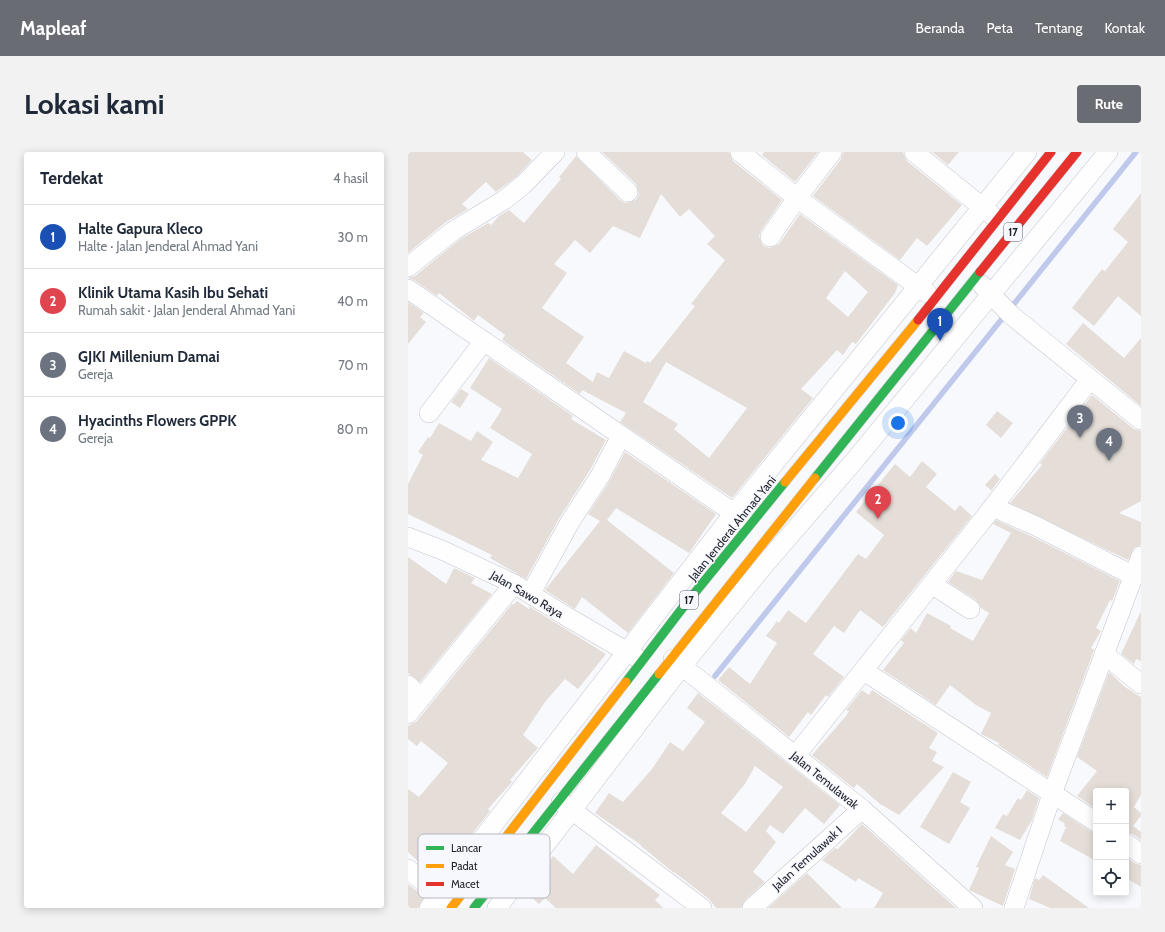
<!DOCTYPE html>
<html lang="id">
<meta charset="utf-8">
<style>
body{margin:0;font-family:Cabin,sans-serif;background:#f2f2f3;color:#1f2937}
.controls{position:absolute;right:12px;bottom:12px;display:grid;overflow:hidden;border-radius:4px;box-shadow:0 2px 10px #0003}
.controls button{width:36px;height:36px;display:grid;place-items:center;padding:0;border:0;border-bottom:1px solid #e0e1e3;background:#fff;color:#1f2937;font:20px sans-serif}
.you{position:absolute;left:490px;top:271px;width:14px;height:14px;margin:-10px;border:3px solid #fff;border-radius:50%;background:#1a73e8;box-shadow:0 0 0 6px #1a73e833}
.badge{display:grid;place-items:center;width:26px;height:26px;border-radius:50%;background:#6a6c73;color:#fff;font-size:13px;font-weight:700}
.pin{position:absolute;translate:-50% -33px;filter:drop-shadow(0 1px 2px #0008)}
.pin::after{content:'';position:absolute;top:21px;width:14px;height:12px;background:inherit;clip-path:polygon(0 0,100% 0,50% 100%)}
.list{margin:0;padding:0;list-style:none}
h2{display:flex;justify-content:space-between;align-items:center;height:52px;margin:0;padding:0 16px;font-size:17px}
h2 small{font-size:13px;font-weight:400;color:#747a83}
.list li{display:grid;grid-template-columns:26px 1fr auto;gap:12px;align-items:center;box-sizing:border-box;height:64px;padding:0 16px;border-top:1px solid #e0e1e3}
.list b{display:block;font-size:15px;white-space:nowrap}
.list p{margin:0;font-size:13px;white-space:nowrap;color:#747a83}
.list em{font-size:13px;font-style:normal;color:#747a83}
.icon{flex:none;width:22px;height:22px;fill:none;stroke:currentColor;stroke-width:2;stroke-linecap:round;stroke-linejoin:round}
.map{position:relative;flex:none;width:733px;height:756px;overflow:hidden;border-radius:4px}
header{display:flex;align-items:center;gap:24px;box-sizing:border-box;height:56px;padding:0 20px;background:#6a6c73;color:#fff}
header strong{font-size:19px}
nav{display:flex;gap:22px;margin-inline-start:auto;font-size:14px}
.intro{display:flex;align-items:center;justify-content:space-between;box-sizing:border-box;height:96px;padding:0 24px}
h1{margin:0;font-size:28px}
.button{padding:10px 18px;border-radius:4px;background:#6a6c73;color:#fff;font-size:14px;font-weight:700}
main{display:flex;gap:24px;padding:0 24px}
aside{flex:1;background:#fff;border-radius:4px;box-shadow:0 2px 10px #0003}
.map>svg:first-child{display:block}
</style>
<header>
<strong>Mapleaf</strong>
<nav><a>Beranda</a><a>Peta</a><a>Tentang</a><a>Kontak</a></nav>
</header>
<div class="intro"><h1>Lokasi kami</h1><a class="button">Rute</a></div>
<main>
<aside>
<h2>Terdekat<small>4 hasil</small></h2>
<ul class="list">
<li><span class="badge" style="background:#1a4fb4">1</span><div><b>Halte Gapura Kleco</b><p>Halte · Jalan Jenderal Ahmad Yani</p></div><em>30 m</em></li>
<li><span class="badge" style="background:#e0444e">2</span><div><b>Klinik Utama Kasih Ibu Sehati</b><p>Rumah sakit · Jalan Jenderal Ahmad Yani</p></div><em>40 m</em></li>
<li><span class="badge" style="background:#6b7280">3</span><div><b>GJKI Millenium Damai</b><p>Gereja</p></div><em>70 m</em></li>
<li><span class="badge" style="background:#6b7280">4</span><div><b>Hyacinths Flowers GPPK</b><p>Gereja</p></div><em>80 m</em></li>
</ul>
</aside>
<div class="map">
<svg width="733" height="756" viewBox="0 0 733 756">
<rect width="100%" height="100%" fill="#f8f9fd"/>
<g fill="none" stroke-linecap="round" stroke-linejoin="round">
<polyline stroke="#bfc9ec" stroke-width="5.5" points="307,524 728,0"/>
</g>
<g fill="#e5ded8" fill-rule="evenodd">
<polygon points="0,0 115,0 124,8 108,25 88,40 78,30 54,52 60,57 38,70 0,101"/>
<path d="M194,0H321L325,9L374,48L353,79L351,84L355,94L361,96L371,92L392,62L490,133L487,141L448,192L444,190L435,203L429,198L393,237L405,246L324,346L212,270L218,261L174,238L172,242L94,188L97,183L70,163L66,169L31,141L29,144L6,128L0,126L7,124L51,88L80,71L83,73L91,64L101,58L116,71L153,27L151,25L168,4L212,48L218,51L228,48L231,42L228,32ZM253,42L272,65L281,57L307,84L299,92L317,108L283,152L287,154L242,211L239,209L238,211L216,199L201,226L189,220L185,230L158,211L176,185L134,156L159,121L146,112L167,88L182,101L205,74L232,86ZM437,119L460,140L440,165L418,146ZM258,210L339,256L301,306L266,277L270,272L235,250Z"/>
<polygon points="356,0 410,0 387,30 354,3"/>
<polygon points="435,0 495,0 499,9 554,53 519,94 509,86 492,108 405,44 433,7"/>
<polygon points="524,0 551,0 540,13"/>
<polygon points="733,41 733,164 710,144 686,174 664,156 694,117 697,119 720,90 705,77"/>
<polygon points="0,150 16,161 12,165 18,170 0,192"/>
<polygon points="675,171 716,206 733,186 733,254 658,192"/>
<polygon points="81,206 165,264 163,267 198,288 182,318 152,365 118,427 82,406 84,403 0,362 0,332 15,303 10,300 20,285 22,286 31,271 63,289 69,279 85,290 73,308 110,326 124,302 82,276 94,257 62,236"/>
<polygon points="53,237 61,242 52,256 43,250"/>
<polygon points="684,243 726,277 733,279 733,349 711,361 733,370 733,393 726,396 720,408 602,351 634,313 632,311"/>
<polygon points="589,259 605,271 593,286 578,273"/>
<polygon points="217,300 308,362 281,401 208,356 199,368 266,421 220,481 174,445 167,457 137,438 192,369 180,362 201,330"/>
<polygon points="514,309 529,322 518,335 547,359 552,353 564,364 475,475 452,458 436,481 426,474 405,502 436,525 420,545 418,543 403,563 400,560 381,585 310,528 321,515 342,532 369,491 358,484 369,469 371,471 380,458 398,471 450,402 458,407 476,383 448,360 487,312 502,325"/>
<polygon points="587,322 592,327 565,362 583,338 577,333"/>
<polygon points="588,368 623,384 712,429 704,449 702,448 688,476 693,479 683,496 686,498 639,625 590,593 591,591 573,582 583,561 568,553 542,533 528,553 475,518 496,491 493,488 503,476 508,481 519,461 543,474 542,476 565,489 581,461 573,456 568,448 540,430 548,419 574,428 603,381 585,372"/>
<polygon points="0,405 38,432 46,416 67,426 63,431 84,442 12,530 0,521"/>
<polygon points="109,449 121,457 122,455 198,502 170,537 157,527 137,550 115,583 130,596 102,628 104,630 80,657 82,659 29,727 0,700 0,637 11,645 40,611 13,589 9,594 0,587 0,574 9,569 104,452 105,453"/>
<polygon points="733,459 733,509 728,507 726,512 713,502"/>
<polygon points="701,520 717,535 733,545 733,643 726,655 733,661 733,664 725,674 733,680 733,688 725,682 718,680 718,639 688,639 688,657 669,644 689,619 669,605"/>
<polygon points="454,538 461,543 464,538 530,581 521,596 529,600 524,609 536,615 491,663 472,652 449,632 446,636 443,634 404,603 438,564 441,559 438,558"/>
<path d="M290,541L432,653L416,672L397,656L375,682L362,673L358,679L368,690L345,720L357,730L337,748L333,756H308L301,747L266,720V721L233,694V693L187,661L201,641L215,650L244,617L262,590L275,599L297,570L279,556ZM347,614L375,635L338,680L313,661L337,632Z"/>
<polygon points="545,620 563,630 552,650 562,656 541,692 512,675"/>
<polygon points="619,638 631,646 624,668 612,688 587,676 595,662 599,664 610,646 613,648"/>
<polygon points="655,661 682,679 688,681 688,709 652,689 658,675 656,674 657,672 650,667"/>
<polygon points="454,672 548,756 466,756 475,741 450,726 448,730 414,708 427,696 430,697"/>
<polygon points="583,684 605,700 597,713 607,717 595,754 561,738 571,716 568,715"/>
<polygon points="188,693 252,743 247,748 255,756 148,756 137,746 131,752 116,739 145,704 165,722"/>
<polygon points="718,705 726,711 733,713 733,735 718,726"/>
<polygon points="399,721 434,756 360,756"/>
<polygon points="635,723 681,756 642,756 621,747 627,726 631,728"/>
<polygon points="0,732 16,745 10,756 0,756"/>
</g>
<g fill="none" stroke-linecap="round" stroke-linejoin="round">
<defs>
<g id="street">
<polyline points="178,0 220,40"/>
<polyline points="332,0 389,46 519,141"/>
<polyline points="506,0 584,63"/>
<polyline points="362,85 389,46 424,0"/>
<polyline points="0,115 45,79 96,48 115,33 147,0"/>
<polyline points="574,133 603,163 733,268"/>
<polyline points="0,137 336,368"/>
<polyline points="21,261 76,189"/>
<polyline points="585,355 628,374 726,424"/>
<polyline points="0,385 34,398 106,432 161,466 228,505"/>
<polyline points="525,433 562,457"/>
<polyline points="123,441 162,370 192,324 213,284"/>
<polyline points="696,502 733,532"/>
<polyline points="265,507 454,657 565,756"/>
<polyline points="456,519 688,670"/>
<polyline points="0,533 13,546"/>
<polyline points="0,562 106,432"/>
<polyline points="388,603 585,355 682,227"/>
<polyline points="153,650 294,756"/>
<polyline points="718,691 733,702"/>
<polyline points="0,717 40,751"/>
<polyline points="21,756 326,361 619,0"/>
<polyline points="89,756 274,514 358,411 447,308 700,0"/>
<polyline points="344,756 454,657"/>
<polyline points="606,756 644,642 733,404"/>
</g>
<g id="fast">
<polyline points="407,326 572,120"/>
<polyline points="218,530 276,454 377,330"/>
<polyline points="66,756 251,522"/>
</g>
<g id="slow">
<polyline points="377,330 510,168"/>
<polyline points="251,522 407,326"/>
<polyline points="43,756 218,530"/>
</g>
<g id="jam">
<polyline points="572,120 669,0"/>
<polyline points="510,168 643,0"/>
</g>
</defs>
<use href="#street" stroke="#c3c5cc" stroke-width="20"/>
<use href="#fast" stroke="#d4d4d8" stroke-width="10"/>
<use href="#slow" stroke="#d4d4d8" stroke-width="10"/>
<use href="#jam" stroke="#d4d4d8" stroke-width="10"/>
<use href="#street" stroke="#fefeff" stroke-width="19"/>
<use href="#fast" stroke="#30b455" stroke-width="9"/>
<use href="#slow" stroke="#ff9f0a" stroke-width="9"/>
<use href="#jam" stroke="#e5322d" stroke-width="9"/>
</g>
<g text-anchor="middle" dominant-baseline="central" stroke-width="3" stroke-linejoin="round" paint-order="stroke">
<g fill="#f7f8fe" stroke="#5e6169" stroke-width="1">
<rect x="596" y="71" width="18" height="18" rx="3"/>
<rect x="272" y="439" width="18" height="18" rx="3"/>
</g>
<g font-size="11" font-weight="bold" fill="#1d2029">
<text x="605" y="80">17</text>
<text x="281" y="448">17</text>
</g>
<g font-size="12" fill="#1d2029" stroke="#f7f8fe">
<text transform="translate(324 376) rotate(-51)">Jalan Jenderal Ahmad Yani</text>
<text transform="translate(119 442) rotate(30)">Jalan Sawo Raya</text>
<text transform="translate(417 628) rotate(39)">Jalan Temulawak</text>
<text transform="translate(399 706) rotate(-42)">Jalan Temulawak I</text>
</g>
</g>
<rect x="10" y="682" width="132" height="64" rx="6" fill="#f7f8fe" stroke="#b6b7be" stroke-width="1"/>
<rect x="18" y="694" width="18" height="4" fill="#30b455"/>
<rect x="18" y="712" width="18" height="4" fill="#ff9f0a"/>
<rect x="18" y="730" width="18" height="4" fill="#e5322d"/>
<g font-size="11" fill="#1d2029">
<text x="43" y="700">Lancar</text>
<text x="43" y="718">Padat</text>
<text x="43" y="736">Macet</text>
</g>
</svg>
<div class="controls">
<button>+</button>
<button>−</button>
<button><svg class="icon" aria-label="locate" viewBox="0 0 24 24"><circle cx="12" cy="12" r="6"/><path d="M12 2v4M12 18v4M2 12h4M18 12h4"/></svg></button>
</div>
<div class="you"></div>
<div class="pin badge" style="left:532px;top:189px;background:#1a4fb4">1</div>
<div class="pin badge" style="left:470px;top:367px;background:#e0444e">2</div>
<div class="pin badge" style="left:672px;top:286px;background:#6b7280">3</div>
<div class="pin badge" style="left:701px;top:309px;background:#6b7280">4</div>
</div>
</main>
